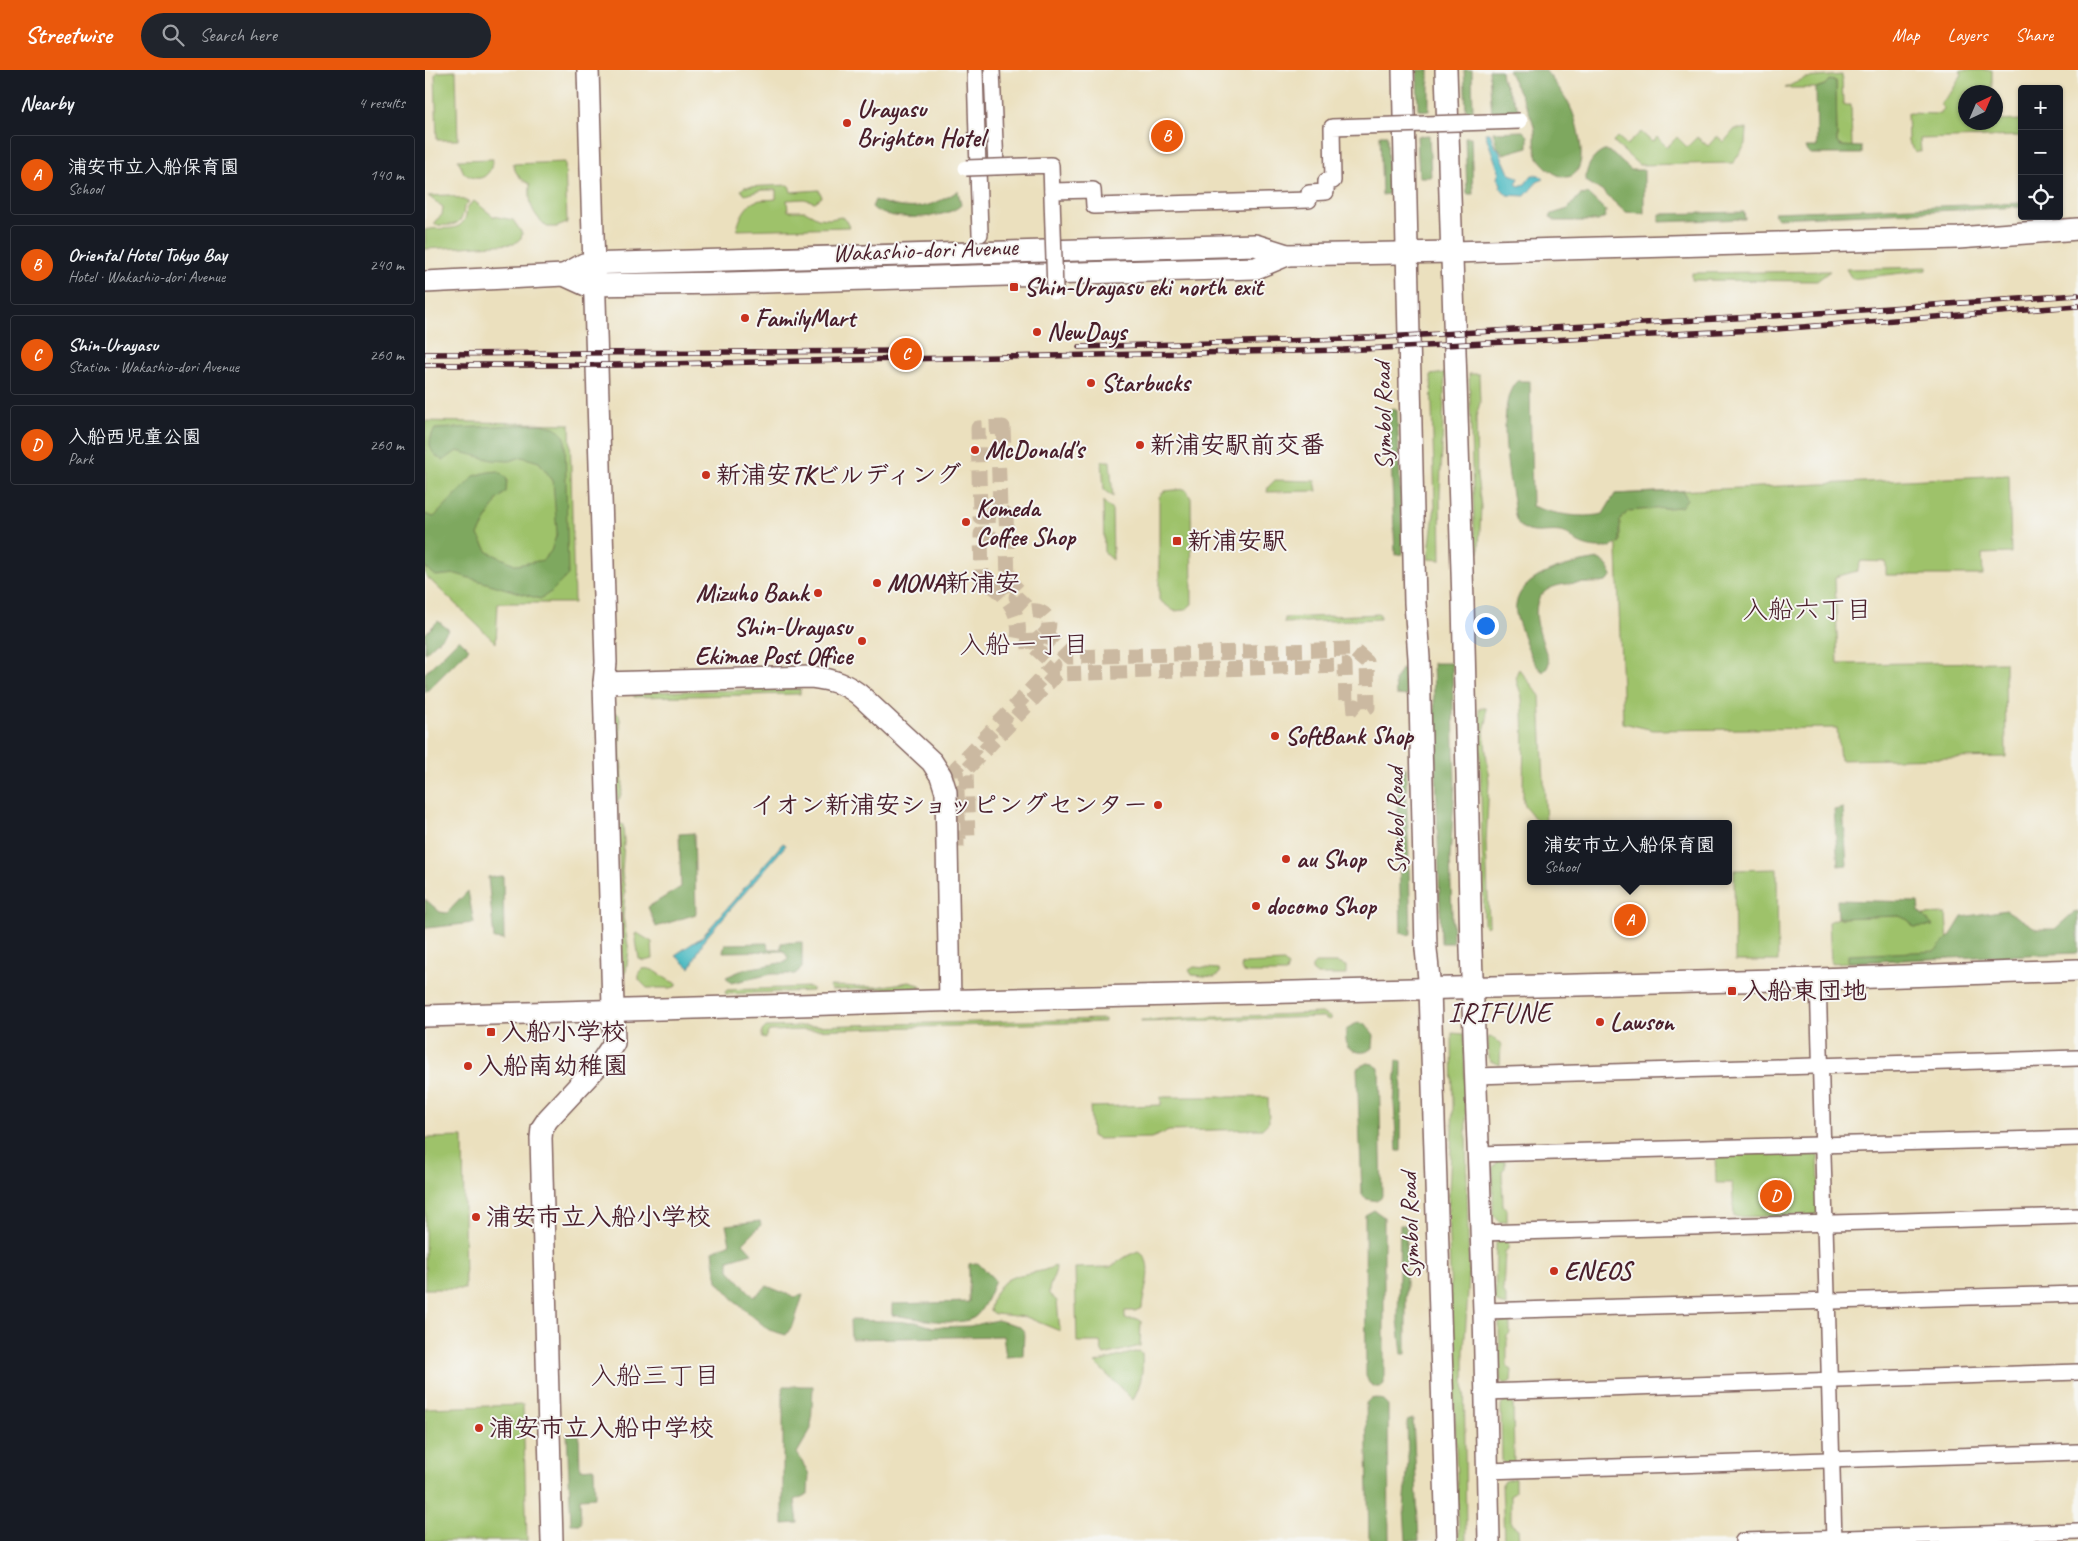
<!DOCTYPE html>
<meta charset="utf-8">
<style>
body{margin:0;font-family:Caveat,"Klee One",sans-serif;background:#20242c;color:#f1f3f6}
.controls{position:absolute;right:15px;top:15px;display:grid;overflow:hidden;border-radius:5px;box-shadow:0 1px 4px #0004}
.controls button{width:45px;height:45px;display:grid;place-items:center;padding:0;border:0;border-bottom:1px solid #363941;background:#171b24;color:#f1f3f6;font:25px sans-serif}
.compass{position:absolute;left:1533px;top:15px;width:45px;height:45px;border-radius:50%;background:#171b24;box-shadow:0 1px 4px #0004;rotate:44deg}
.you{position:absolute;left:1060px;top:555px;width:18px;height:18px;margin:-12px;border:4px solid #fff;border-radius:50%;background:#1a73e8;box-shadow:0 0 0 8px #1a73e833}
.badge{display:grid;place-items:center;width:32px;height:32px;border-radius:50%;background:#ea580c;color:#fff;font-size:16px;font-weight:700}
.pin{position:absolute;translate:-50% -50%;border:2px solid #fff;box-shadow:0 1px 5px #0006}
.popup{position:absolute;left:1102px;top:750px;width:205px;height:65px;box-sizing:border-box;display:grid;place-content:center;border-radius:5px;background:#171b24;filter:drop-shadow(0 1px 4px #0005);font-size:16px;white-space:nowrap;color:#9ea1a6}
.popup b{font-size:19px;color:#f1f3f6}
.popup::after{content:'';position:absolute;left:50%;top:100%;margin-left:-10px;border:10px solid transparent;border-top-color:#171b24}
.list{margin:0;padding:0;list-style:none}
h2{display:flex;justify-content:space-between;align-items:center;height:65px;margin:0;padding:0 20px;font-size:21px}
h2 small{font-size:16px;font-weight:400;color:#9ea1a6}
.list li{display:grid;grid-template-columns:32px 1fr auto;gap:15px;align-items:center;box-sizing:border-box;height:80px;margin:0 10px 10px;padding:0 10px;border:1px solid #363941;border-radius:5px}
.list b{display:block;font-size:19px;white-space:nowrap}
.list p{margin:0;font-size:16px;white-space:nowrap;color:#9ea1a6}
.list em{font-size:16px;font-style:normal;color:#9ea1a6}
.icon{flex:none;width:28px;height:28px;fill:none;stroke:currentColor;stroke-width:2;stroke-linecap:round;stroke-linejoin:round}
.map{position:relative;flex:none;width:1653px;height:1471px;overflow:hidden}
header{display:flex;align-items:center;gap:30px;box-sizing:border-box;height:70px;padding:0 25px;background:#ea580c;color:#fff}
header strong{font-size:24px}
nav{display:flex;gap:28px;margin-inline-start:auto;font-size:18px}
.search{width:350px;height:45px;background:#20242c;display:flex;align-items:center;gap:12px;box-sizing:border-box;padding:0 18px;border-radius:28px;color:#9ea1a6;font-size:19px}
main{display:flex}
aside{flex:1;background:#171b24}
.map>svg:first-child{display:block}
</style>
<header>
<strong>Streetwise</strong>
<div class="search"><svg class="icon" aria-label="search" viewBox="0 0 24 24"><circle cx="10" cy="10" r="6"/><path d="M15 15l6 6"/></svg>Search here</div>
<nav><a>Map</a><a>Layers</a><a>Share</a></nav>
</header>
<main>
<aside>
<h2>Nearby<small>4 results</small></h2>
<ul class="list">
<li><span class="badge">A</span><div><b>浦安市立入船保育園</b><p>School</p></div><em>140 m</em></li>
<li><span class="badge">B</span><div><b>Oriental Hotel Tokyo Bay</b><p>Hotel · Wakashio-dori Avenue</p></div><em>240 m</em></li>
<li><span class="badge">C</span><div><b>Shin-Urayasu</b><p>Station · Wakashio-dori Avenue</p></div><em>260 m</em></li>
<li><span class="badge">D</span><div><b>入船西児童公園</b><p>Park</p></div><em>260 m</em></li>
</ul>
</aside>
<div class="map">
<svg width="1653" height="1471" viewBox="0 0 1653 1471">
<rect width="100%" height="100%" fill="#f6f6f2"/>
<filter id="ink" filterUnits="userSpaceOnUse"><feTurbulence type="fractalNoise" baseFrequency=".02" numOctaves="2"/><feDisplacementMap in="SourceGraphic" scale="10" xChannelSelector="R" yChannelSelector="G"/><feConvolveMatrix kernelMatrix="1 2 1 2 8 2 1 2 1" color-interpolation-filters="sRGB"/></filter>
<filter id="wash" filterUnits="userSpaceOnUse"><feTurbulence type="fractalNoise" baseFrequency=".0096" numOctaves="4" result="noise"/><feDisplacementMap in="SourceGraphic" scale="20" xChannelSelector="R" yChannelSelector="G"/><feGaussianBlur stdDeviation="1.12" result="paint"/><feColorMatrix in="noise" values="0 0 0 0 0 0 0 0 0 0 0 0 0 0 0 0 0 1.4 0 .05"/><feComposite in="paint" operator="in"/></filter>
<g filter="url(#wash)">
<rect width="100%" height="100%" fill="#ebe0be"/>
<g fill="#9ec26b" stroke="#74704b">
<polygon points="1535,0 1567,0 1567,22 1540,22 1540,52 1597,50 1597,66 1495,69 1496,82 1489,81 1483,71 1482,43 1515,44 1519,39 1515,34 1527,21 1537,4"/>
<polygon points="31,1 33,70 12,70 10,5 13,2"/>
<polygon points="1417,5 1418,35 1426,35 1427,77 1416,76 1412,73 1411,11 1391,18 1360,18 1380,8"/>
<polygon points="1310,59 1322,59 1321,74 1308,93 1214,95 1188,72 1193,67 1202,75 1216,62 1227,72 1232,67 1242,77 1252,67 1262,77 1272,67 1283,76 1292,66 1299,72"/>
<path d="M68,89C66,107 54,114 39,103L33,90Z"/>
<path d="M140,92L142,153L132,157H122C106,142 104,135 105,114C95,109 91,105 88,94Z"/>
<path d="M364,115L366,122L394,120L397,127L390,132L379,129L362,130L363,141H380L393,148L405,149L416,147L420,149L424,157L312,160C314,149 320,135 331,131C337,129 345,130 351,129V120H337L320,125L316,120L319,117Z"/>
<path d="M24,125L44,132L39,137C38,157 26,156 10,155V151L17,145L18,137L3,126Z"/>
<path d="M49,131L68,146L88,150L97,163L96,168L89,174L0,179V160C19,155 41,167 42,137Z"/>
<polygon points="618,188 619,196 347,199 347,195"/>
<polygon points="1502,197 1502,200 1427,209 1421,199"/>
<polygon points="1405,201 1392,211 1267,210 1267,203"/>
<polygon points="1020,303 1015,425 1016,490 1003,489 1010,436 1006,305"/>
<polygon points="1044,304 1054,304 1055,333 1051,347 1052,407 1056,436 1054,482 1050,483"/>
<polygon points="0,351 145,354 149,533 73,533 71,573 0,505"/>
<polygon points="677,391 685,391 688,427 679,420"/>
<polygon points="1584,405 1586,483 1557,484 1558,505 1461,505 1461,492 1436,491 1432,501 1410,507 1413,594 1580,592 1581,687 1415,690 1412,658 1228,660 1198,653 1190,424"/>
<polygon points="850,410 890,411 892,421 842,422 843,417"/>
<polygon points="760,419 766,428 767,534 760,540 749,541 734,530 734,427 739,421"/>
<polygon points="678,431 687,440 688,490 679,482"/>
<polygon points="955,544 955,549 859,553 860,548"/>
<path d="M1094,599L1115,626L1121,754H1114L1100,736L1098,728C1098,695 1100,662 1097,629C1096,619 1087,609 1094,599Z"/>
<polygon points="375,619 375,624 209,627 209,622"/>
<polygon points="1054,638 1061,638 1062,649 1059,661 1064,711 1061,772 1064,854 1062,857 1059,854"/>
<path d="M190,643L194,644C197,656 195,667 195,679C195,698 203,716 192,733Z"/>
<polygon points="193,752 198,755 199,772 197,802 200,822 198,847 204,881 201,901 198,906"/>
<polygon points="1352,799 1353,891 1310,891 1309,800"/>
<polygon points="1521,844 1524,888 1406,893 1404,852 1413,848"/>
<polygon points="212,863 227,872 228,889 219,891 214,889 210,864"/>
<polygon points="859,892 863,896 861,903 823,903 818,902 816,898 817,894"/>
<polygon points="890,893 912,893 921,896 921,905 892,905 887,901 887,896"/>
<polygon points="769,897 794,899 795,903 790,907 767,905 764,900"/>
<path d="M217,899C232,896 238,911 252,913V916L246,918H222L214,910V902Z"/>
<polygon points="484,912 495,915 496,918 406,920 404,916 452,917"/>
<polygon points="384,917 387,918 387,921 301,924 300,922 302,920"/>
<polygon points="896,943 907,948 904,950 898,947 716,952 716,950"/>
<polygon points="680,949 680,952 344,961 340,969 337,968 337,961 341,957"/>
<polygon points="1027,963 1039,964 1044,1207 1039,1281 1041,1471 1034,1471 1023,1142 1028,1037"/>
<polygon points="1063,967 1069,968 1076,974 1075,995 1065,991 1063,987"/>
<polygon points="736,1027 841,1027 843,1028 844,1052 837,1059 744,1061 726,1068 672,1069 667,1066 665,1037 736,1035"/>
<polygon points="38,1067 40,1219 0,1219 0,1068"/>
<polygon points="1388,1080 1393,1085 1395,1140 1390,1145 1309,1147 1307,1113 1291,1113 1290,1083"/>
<polygon points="1074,1091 1080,1091 1080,1098 1077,1101 1078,1136 1082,1139 1082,1152 1074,1152 1068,1144 1068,1097"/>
<polygon points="1084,1168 1083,1179 1080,1182 1078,1221 1081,1226 1081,1236 1074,1234 1070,1230 1071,1173 1075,1169"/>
<path d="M713,1181C732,1192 718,1221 717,1238L710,1241H700V1249H713L716,1251L715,1276L679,1285L677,1282L675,1272H652L650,1198L685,1197L702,1186Z"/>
<path d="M631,1196C631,1206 623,1214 624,1224L632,1231L635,1261L601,1247L570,1244L565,1241C565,1235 567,1231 569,1226C580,1203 595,1206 616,1201C621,1200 626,1197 631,1196Z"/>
<polygon points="1074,1252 1085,1252 1085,1263 1082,1266 1082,1297 1087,1300 1086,1311 1081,1314 1075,1310"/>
<path d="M714,1281L717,1283C718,1303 717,1311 708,1330L670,1293Z"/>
<polygon points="1080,1331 1088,1331 1089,1393 1081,1394 1077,1392 1076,1335"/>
<polygon points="98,1335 102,1471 0,1471 0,1338"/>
<polygon points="1090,1408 1090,1422 1086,1424 1086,1454 1093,1459 1094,1471 1079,1471 1077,1414 1079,1411"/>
</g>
<g fill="#7ea85f" stroke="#646445">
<polygon points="992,0 1004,0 1004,41 993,40"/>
<polygon points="1039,0 1047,0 1048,41 1041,42"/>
<polygon points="1064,0 1076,0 1077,8 1094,40 1093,45 1067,46"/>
<path d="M1083,0H1120C1131,14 1145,31 1150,49C1153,58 1155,70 1156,79C1158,115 1133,114 1114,89C1107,80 1112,66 1109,56C1105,39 1090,16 1083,0Z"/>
<polygon points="1404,10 1411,11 1412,73 1416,76 1437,77 1437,84 1386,84 1382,82 1380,77 1392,77 1391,18 1400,15"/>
<polygon points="1098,61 1103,66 1103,77 1078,84 1072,76 1068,62"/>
<polygon points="955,65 962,65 964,124 957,125"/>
<polygon points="1004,65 1006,107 994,107 992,66"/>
<polygon points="1040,67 1046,67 1048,124 1042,124"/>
<path d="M1179,81H1184L1206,100H1219V143L1200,142L1178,122L1161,111C1160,99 1167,86 1179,81Z"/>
<path d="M533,121L536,135C522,150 460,152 447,137L450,130C484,142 502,140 533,121Z"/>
<polygon points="1163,124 1181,141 1180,147 1173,151 1131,151 1125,147 1127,144 1143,139 1155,125"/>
<polygon points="1597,133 1597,137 1351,148 1349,142"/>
<polygon points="1319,142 1320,149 1234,152 1234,144"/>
<path d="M1092,311H1105L1107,436C1128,444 1156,449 1178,444L1190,424L1258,421L1262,429L1256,437L1203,441L1195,451V472C1184,481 1163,479 1152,472C1147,469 1145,464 1139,463C1124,458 1104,469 1093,453C1089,447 1089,437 1088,430C1083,404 1071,330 1092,311Z"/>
<polygon points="968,338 972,340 978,484 970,485 964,340"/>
<path d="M115,354L130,357L140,367L143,505L126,522L115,529L31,504L11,506L0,497V444L9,447L49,406L63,402L74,401L82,409L81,422L72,430L53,465L63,482L92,495L118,490L126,481L132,463L128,411L114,392L97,387L84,391L67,390L32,381L18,391C4,382 1,373 10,359Z"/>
<path d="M1174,489C1182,494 1185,498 1186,507L1181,512C1166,514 1150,512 1135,515C1094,524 1117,566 1124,593L1122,598L1118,602C1106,593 1103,578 1098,565C1095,555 1089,545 1091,535C1095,503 1148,493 1174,489Z"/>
<polygon points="13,551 24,560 0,583 0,564"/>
<polygon points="34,569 44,579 0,623 0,603"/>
<polygon points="1008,593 1027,593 1030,715 1025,787 1028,873 1016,873"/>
<polygon points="976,599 981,599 983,626 971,625 970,610"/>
<polygon points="981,697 986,864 982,865 976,863 972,708"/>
<polygon points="1418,738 1422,795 1413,796 1409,740"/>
<polygon points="269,763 271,844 231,857 223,837 256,817 254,764"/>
<polygon points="78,806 79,870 69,869 63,807"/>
<polygon points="43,821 49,853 2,858 0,859 0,829 15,842 22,843"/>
<polygon points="1412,830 1493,832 1494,841 1508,856 1489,857 1483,850 1474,846 1413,848"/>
<polygon points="1581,840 1612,859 1630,859 1648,843 1653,842 1653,883 1423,892 1423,885 1510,881 1526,865 1537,847"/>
<polygon points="377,872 377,898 370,904 347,904 306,913 301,907 320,899 361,892 363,888 359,881 298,882 300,874 342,873 343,879 356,879 356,873"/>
<path d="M933,953L941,954L949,965L948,978C939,985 931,983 922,976C920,963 918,958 933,953Z"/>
<polygon points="972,990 977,991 976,1081 972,1081 969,1033"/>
<polygon points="942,993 948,994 954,998 957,1126 952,1131 942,1129 937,1125 932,998"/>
<polygon points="949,1140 959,1147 959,1314 955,1317 950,1317 944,1313 941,1306 940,1145"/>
<polygon points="335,1151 336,1155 318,1173 327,1183 304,1190 304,1200 329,1227 342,1216 369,1227 378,1225 369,1253 361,1265 344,1260 313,1234 292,1211 288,1181 305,1173 301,1155"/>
<polygon points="975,1155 981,1155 981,1284 977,1284 973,1250"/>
<path d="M553,1193L567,1207L570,1211C565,1222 560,1237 551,1246C537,1259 487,1247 467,1245V1234L544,1232V1194Z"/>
<polygon points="425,1250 491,1252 508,1257 545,1256 572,1250 594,1256 599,1261 598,1286 581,1287 578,1266 426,1269"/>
<polygon points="358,1316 388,1316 386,1359 372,1383 384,1404 383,1424 370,1430 373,1453 358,1454"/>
<polygon points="951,1328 958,1330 963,1335 964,1471 944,1471 941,1333 945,1329"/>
<polygon points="988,1349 994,1471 981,1471 979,1439 983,1392 982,1351"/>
<polygon points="142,1363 154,1363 155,1399 169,1398 170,1427 155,1428 156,1454 146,1454"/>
</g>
<g fill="#4ab9c1" stroke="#4a6c76">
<polygon points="1060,63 1065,63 1070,77 1073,78 1084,103 1094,108 1091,114 1094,116 1100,114 1107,105 1114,105 1119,109 1112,112 1100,126 1082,125 1075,117 1076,114 1072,108 1074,102"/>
<polygon points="358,773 361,775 279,870 265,898 250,885 277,867"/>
</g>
</g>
<g filter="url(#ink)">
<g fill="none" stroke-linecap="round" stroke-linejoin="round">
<g stroke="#cbb9a1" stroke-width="15" stroke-dasharray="15 8" stroke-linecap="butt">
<path d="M578,357L579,378H573L575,439L581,444L583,510L595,522L591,527L606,541C616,539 627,547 623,559C621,564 615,568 611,571L592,572C599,545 580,521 557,510L556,464H564L563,447H555L553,358Z"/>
<polygon points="620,563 644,587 927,579 942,592 943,637 937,641 931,636 921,637 920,595 632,604 541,700 543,770 534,770 531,698 629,595 604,572 611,571"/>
</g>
<defs>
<g id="street">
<polyline points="550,0 555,164"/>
<polyline points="567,0 571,97"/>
<polyline points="1393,909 1409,1471"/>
<polyline points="1051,1006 1653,988"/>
<polyline points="1053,1084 1653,1068"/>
<polyline points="1056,1163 1653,1146"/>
<polyline points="1059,1241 1653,1224"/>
<polyline points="1060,1322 1653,1302"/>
<polyline points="1062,1401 1653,1382"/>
<polyline points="1318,1471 1653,1461"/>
</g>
<g id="secondary">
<polyline points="978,0 990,533 994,588 1001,879 1005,919 1022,1471"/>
<polyline points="1021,0 1038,532 1046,879 1059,1241 1064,1471"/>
<polyline points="139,205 159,194 830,175 862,185 1028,182 1533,168 1653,159"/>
<polyline points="0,212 139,205 161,215 301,213 831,198 862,185"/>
<path d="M179,613L387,607C408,610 423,614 438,628L507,692L516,706L521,722L525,931"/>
<polyline points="0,946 506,931 1393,909 1653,900"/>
<polyline points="127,1471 116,1068 117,1058 123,1049 177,991 189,973 179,613 181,592 163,0"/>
</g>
</defs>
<use href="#street" stroke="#82635e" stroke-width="18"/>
<use href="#secondary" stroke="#82635e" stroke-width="24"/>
<use href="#street" stroke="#fff" stroke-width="15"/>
<use href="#secondary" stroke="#fff" stroke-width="21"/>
<defs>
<g id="rail">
<polyline points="654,277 922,269 1364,245 1653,225"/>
<polyline points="0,284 475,281"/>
<polyline points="0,295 190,295 918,280 1351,259 1653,236"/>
</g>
</defs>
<use href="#rail" stroke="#4a1f2b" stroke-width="5.5"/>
<use href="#rail" stroke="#f6f6f2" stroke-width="4" stroke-dasharray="11" stroke-linecap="butt"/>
<defs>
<g id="street-bridge">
<polyline points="541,98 626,95 630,222"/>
<polyline points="627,121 668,120 669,136 884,130 884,123 901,122 901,111 908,111 907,57 1095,51"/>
</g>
</defs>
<use href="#street-bridge" stroke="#82635e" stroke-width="18" stroke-linecap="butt"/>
<use href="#street-bridge" stroke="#fff" stroke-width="15"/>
</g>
</g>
<g fill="#c8321e" stroke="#f6f6f2" stroke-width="2">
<circle cx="422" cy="53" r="5"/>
<rect x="584" y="212" width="10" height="10" rx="2.5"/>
<circle cx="320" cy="248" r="5"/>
<circle cx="612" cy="262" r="5"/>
<circle cx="666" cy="313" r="5"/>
<circle cx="715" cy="375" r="5"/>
<circle cx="550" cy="380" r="5"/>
<circle cx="281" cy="405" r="5"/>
<circle cx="541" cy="452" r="5"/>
<rect x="747" y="466" width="10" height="10" rx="2.5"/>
<circle cx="452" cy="513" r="5"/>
<circle cx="393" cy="523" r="5"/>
<circle cx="437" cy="571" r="5"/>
<circle cx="850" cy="666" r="5"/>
<circle cx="733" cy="735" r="5"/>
<circle cx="861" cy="789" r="5"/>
<circle cx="831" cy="836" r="5"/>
<rect x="1302" y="916" width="10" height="10" rx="2.5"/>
<circle cx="1175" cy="952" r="5"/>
<rect x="61" y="957" width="10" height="10" rx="2.5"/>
<circle cx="43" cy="996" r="5"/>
<circle cx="51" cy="1147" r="5"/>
<circle cx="1129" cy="1201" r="5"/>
<circle cx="54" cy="1358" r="5"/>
</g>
<g text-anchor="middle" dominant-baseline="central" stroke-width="4" stroke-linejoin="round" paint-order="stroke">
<g font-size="25" font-weight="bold" fill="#4a1f2b" stroke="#f6f6f2" text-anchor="start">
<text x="432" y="39">Urayasu<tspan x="432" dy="29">Brighton Hotel</tspan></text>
<text x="599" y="217">Shin-Urayasu eki north exit</text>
<text x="330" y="248">FamilyMart</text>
<text x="622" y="262">NewDays</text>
<text x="676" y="313">Starbucks</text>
<text x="725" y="375">新浦安駅前交番</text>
<text x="560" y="380">McDonald's</text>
<text x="291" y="405">新浦安TKビルディング</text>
<text x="551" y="438">Komeda<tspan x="551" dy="29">Coffee Shop</tspan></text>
<text x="762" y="471">新浦安駅</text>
<text x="462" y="513">MONA新浦安</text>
<text x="383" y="523" text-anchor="end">Mizuho Bank</text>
<text x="427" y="557" text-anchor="end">Shin-Urayasu<tspan x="427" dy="29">Ekimae Post Office</tspan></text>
<text x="860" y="666">SoftBank Shop</text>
<text x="723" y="735" text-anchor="end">イオン新浦安ショッピングセンター</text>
<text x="871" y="789">au Shop</text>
<text x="841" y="836">docomo Shop</text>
<text x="1317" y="921">入船東団地</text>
<text x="1185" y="952">Lawson</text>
<text x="76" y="962">入船小学校</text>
<text x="53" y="996">入船南幼稚園</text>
<text x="61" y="1147">浦安市立入船小学校</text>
<text x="1139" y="1201">ENEOS</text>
<text x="64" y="1358">浦安市立入船中学校</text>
</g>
<g font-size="25" fill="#4a1f2b" stroke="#f6f6f2">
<text transform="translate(500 180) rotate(-2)">Wakashio-dori Avenue</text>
<text transform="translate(958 346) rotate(-91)">Symbol Road</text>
<text transform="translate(971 751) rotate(-91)">Symbol Road</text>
<text transform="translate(985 1156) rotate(-92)">Symbol Road</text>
</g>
<g font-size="26" fill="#4a1f2b" stroke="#f6f6f2">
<text x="1382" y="539">入船六丁目</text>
<text x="599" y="574">入船一丁目</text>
<text x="230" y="1305">入船三丁目</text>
</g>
<g font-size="28" letter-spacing="1" fill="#4a1f2b" stroke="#f6f6f2">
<text x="1075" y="942">IRIFUNE</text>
</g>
</g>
</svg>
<div class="controls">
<button>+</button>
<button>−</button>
<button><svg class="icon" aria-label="locate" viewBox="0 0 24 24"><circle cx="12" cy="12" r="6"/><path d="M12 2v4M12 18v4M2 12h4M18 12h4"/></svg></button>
</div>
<svg class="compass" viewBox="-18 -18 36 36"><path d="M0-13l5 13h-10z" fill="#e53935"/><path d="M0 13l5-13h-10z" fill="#9ea1a6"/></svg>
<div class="you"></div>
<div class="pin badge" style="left:1205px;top:850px">A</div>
<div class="popup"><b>浦安市立入船保育園</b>School</div>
<div class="pin badge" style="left:742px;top:66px">B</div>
<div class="pin badge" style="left:481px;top:284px">C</div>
<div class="pin badge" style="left:1351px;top:1126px">D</div>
</div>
</main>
